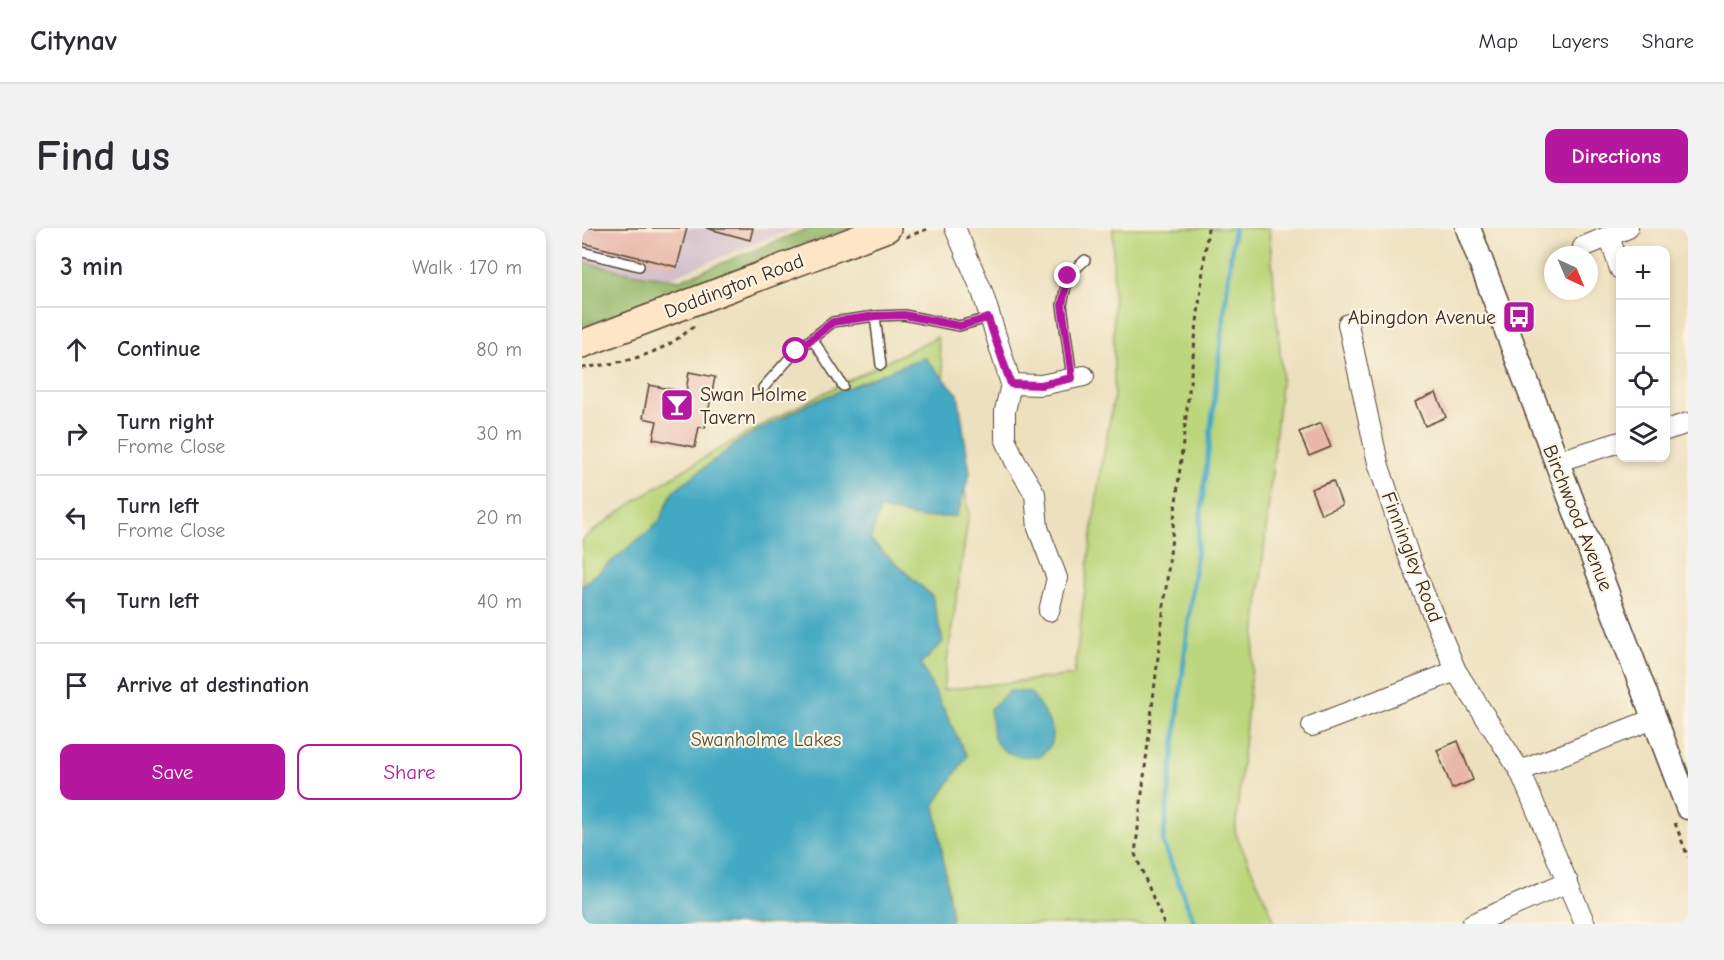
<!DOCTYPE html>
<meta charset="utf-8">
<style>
body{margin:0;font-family:"Comic Neue",sans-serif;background:#f2f2f3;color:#2b2b33}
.controls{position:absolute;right:18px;top:18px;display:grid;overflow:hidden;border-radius:12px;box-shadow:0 3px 9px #0003}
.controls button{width:54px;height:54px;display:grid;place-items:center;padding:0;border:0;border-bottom:2px solid #e1e1e2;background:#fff;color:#2b2b33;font:30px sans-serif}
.compass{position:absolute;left:962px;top:18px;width:54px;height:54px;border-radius:50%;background:#fff;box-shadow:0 3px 9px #0003;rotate:136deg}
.stop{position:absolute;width:18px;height:18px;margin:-14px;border:4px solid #b5179e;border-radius:50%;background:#fff}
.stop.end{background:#b5179e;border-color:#fff;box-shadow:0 2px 6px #0008}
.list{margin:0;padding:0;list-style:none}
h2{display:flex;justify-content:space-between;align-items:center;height:78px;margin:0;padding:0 24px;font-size:26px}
h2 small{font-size:20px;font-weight:400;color:#7c7c81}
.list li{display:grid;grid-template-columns:39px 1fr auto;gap:18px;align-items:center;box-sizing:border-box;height:84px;padding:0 24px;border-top:2px solid #e1e1e2}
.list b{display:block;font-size:22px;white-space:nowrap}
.list p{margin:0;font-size:20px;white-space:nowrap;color:#7c7c81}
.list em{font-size:20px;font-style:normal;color:#7c7c81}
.actions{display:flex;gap:12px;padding:18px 24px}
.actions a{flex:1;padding:14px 0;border:2px solid #b5179e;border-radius:12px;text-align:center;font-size:21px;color:#b5179e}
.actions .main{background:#b5179e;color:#fff}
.icon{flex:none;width:33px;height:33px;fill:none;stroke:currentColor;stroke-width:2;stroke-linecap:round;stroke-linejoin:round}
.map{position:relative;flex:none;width:1106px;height:696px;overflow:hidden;border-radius:12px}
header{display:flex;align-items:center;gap:36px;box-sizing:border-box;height:84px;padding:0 30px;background:#fff;border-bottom:2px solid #e1e1e2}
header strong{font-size:28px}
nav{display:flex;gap:33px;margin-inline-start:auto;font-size:21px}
.intro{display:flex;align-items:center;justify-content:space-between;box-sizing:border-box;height:144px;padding:0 36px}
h1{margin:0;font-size:42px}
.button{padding:15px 27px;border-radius:12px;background:#b5179e;color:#fff;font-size:21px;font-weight:700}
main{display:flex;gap:36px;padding:0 36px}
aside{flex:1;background:#fff;border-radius:12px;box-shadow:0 3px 9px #0003}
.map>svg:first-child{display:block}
</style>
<header>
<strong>Citynav</strong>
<nav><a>Map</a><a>Layers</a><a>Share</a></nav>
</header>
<div class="intro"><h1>Find us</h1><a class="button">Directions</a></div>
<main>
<aside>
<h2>3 min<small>Walk · 170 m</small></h2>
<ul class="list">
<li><svg class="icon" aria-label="ahead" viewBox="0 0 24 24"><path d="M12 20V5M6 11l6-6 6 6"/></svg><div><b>Continue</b></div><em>80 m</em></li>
<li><svg class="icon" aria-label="right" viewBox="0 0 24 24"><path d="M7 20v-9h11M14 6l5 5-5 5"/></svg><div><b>Turn right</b><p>Frome Close</p></div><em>30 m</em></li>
<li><svg class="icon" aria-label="left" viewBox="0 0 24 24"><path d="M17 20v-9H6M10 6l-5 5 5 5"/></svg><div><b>Turn left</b><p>Frome Close</p></div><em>20 m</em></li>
<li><svg class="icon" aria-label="left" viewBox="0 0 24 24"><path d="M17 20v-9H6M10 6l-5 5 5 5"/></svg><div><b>Turn left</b></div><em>40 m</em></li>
<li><svg class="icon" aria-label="arrive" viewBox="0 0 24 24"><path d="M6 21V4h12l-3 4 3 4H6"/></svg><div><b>Arrive at destination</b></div></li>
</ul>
<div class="actions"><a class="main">Save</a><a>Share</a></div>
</aside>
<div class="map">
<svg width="1106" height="696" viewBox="0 0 1106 696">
<rect width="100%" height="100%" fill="#fcf5e5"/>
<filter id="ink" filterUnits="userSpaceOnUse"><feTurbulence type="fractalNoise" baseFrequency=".0167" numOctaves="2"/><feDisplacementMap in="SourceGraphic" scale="12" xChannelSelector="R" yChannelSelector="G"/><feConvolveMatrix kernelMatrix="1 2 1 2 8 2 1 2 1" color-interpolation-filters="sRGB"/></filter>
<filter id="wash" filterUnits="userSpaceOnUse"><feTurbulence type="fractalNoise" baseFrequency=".008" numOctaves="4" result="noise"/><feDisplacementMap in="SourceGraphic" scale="24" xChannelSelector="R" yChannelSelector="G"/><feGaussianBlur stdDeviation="1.35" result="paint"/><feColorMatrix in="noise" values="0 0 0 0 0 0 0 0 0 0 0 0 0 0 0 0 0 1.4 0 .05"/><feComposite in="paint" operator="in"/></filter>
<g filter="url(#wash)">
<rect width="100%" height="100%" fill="#ede0be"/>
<polygon fill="#d1bdcb" points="0,0 212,0 0,85"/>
<path fill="#bbd67b" stroke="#7b804c" stroke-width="1.5" d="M531,0H687L700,146L653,604L694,696H0V312C107,228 233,169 355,109L387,285L361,462L492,447L517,251L532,169Z"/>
<polygon fill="#94b76b" stroke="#687044" stroke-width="1.5" points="227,0 269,0 0,99 0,34 55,46 98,52"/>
<g fill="#43a8c3" stroke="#3f6970" stroke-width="1.5">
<polygon points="342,129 376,166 388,245 375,288 340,290 298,281 288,312 350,368 361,414 339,436 385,528 353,576 370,690 366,696 3,696 0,689 0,358 77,294 91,263 162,210 228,175"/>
<path d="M428,463L448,464C457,477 477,501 468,518C466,522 460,526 457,529C439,529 420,529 412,510C409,502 410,490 408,481Z"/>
</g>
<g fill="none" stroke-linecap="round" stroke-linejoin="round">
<polyline stroke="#43a8c3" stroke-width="5" points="613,696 581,615 652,0"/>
</g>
<g id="blocks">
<g fill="#e8b7a8">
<polygon points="0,0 105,0 95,39 0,15"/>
<polygon points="124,0 171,0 168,12"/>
<polygon points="107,144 133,149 123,200 117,199 113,219 71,211 75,193 61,190 67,157 104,164"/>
<polygon points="854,165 864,189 843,198 833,174"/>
<polygon points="739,195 749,219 727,228 717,204"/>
<polygon points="751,253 760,277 739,286 729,261"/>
<polygon points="876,513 891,552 870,561 855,522"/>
</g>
</g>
</g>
<g filter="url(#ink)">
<use href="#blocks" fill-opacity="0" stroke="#564536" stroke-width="1.5"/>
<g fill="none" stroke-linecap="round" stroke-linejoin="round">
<defs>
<g id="service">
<polyline points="0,24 57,38"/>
<polyline points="293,88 299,137"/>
<polyline points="231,112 261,158"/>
<polyline points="490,150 480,77 486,48 503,32"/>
<polyline points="181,160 214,123 251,94 293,88 322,87 377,98 406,90"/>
</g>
<g id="minor">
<polyline points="373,0 400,63 429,156 423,183 423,210 433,233 453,266 456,300 475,350 467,383"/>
<polyline points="1027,8 1038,41"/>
<polyline points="1001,19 1046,0"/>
<polyline points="766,96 796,235 827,329 874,443 938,543"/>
<polyline points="429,156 459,157 502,148"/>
<polyline points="1084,202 1106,195"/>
<polyline points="973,234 1038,214"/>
<polyline points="730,498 874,443"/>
<polyline points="890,696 986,654"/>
<polyline points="1003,696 938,543 1074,490"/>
</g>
<polyline id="tertiary" points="886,0 1106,579"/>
<polyline id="secondary" points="0,116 305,0"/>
</defs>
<use href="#service" stroke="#564536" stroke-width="12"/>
<use href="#minor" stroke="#564536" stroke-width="22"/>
<use href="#tertiary" stroke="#564536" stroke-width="27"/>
<use href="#secondary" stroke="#564536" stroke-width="30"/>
<g stroke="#564536" stroke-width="3" stroke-dasharray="4.5 4.5" stroke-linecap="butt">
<polyline points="324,9 348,0"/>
<path d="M0,140C44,134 78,128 112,98"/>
<polyline points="1093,595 1106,629"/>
<polyline points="582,696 553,626 626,0"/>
</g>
<use href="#service" stroke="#fff" stroke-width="9"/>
<use href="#minor" stroke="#fff" stroke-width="20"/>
<use href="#tertiary" stroke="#fff" stroke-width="24"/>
<use href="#secondary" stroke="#fee5c5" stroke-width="27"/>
</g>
</g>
<g fill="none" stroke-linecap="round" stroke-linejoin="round" filter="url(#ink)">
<polyline stroke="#b5179e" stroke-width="8" points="214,123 251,94 293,88 322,87 378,98 406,90 429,156 459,157 490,150 480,77 486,48"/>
</g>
<defs>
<symbol id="bus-square" viewBox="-11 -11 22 22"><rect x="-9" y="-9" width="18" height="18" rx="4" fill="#b5179e" stroke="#fcf5e5"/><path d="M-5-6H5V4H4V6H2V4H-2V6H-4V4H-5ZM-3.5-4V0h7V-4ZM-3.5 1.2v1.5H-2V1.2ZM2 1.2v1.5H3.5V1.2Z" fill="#fff"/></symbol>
<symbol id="bar-square" viewBox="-11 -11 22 22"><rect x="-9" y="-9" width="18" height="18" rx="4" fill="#b5179e" stroke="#fcf5e5"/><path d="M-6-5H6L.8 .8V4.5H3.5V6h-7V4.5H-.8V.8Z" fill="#fff"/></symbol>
</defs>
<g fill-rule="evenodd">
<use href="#bus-square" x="918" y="70" width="38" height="38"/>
<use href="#bar-square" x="76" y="158" width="38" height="38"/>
</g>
<g text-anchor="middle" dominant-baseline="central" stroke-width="4.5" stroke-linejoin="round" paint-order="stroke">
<g font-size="20" fill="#3b2a1e" stroke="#fcf5e5">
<text transform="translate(152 58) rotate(-21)">Doddington Road</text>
<text transform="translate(996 290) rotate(68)">Birchwood Avenue</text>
<text transform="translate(830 329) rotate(69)">Finningley Road</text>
</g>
<g font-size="20" fill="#3b2a1e" stroke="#fcf5e5" text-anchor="end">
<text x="914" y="89">Abingdon Avenue</text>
<text x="118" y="166" text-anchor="start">Swan Holme<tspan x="118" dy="23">Tavern</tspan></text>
</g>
<g font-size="20" fill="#5b5535" stroke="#fcf5e5">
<text x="184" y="511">Swanholme Lakes</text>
</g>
</g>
</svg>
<div class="controls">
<button>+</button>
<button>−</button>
<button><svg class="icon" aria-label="locate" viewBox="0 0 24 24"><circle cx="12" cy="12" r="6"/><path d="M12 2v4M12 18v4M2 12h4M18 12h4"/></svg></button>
<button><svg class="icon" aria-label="layers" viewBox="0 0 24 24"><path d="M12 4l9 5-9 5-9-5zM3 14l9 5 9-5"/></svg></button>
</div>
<svg class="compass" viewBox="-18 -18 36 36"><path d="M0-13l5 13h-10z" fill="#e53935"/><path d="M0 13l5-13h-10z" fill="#7c7c81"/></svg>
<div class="stop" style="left:214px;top:123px"></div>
<div class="stop end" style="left:486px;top:48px"></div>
</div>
</main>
